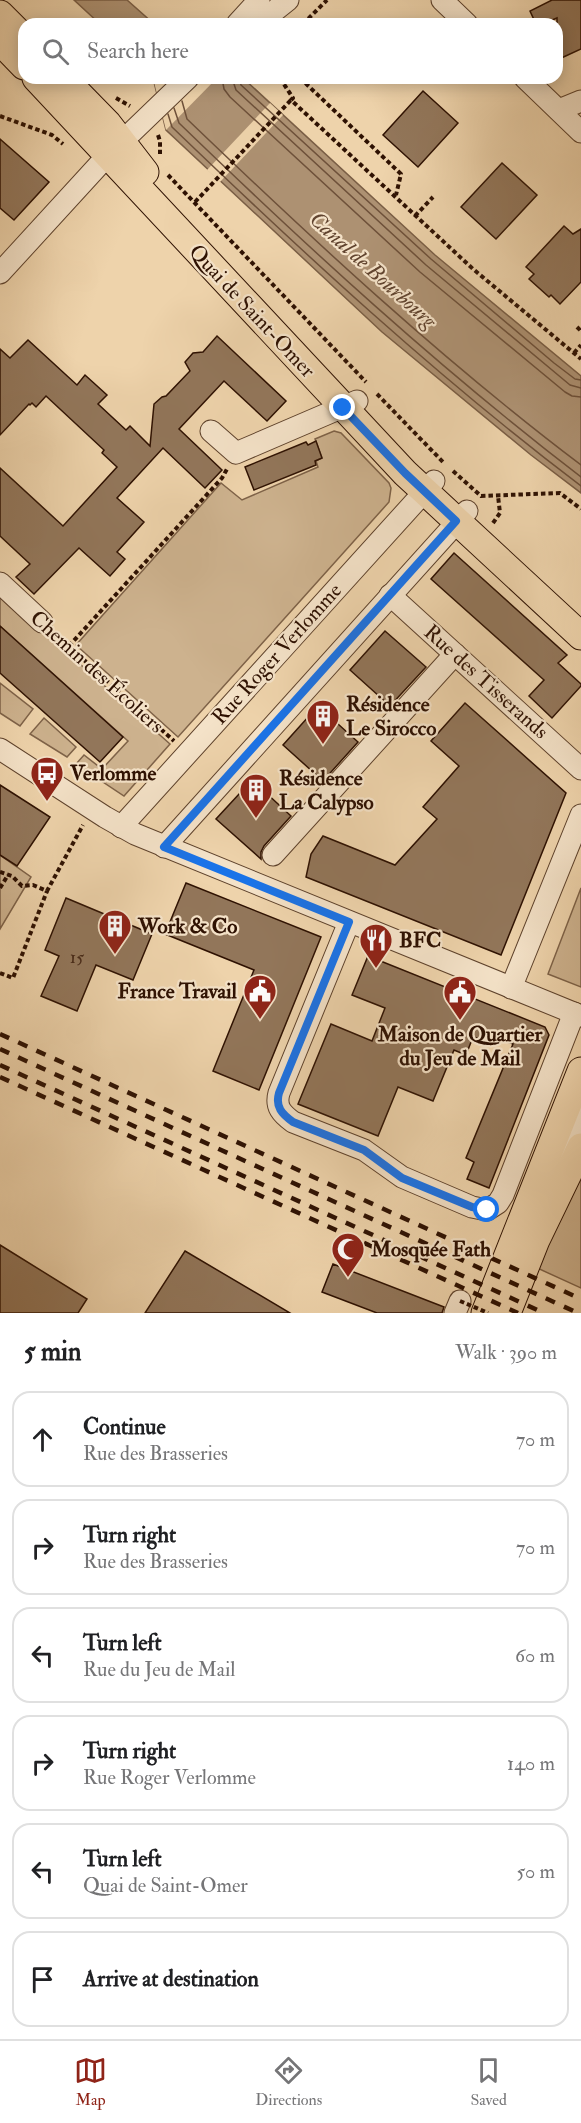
<!DOCTYPE html>
<meta charset="utf-8">
<style>
body{margin:0;font-family:"IM FELL Double Pica",serif;background:#f6f6f6;color:#202124}
.stop{position:absolute;width:18px;height:18px;margin:-14px;border:4px solid #1a73e8;border-radius:50%;background:#fff}
.stop.end{background:#1a73e8;border-color:#fff;box-shadow:0 2px 6px #0008}
.list{margin:0;padding:0;list-style:none}
h2{display:flex;justify-content:space-between;align-items:center;height:78px;margin:0;padding:0 24px;font-size:26px}
h2 small{font-size:20px;font-weight:400;color:#757577}
.list li{display:grid;grid-template-columns:39px 1fr auto;gap:18px;align-items:center;box-sizing:border-box;height:96px;margin:0 12px 12px;padding:0 12px;border:2px solid #e0e0e0;border-radius:18px}
.list b{display:block;font-size:22px;white-space:nowrap}
.list p{margin:0;font-size:20px;white-space:nowrap;color:#757577}
.list em{font-size:20px;font-style:normal;color:#757577}
.icon{flex:none;width:33px;height:33px;fill:none;stroke:currentColor;stroke-width:2;stroke-linecap:round;stroke-linejoin:round}
.map{position:relative;flex:none;width:581px;height:1313px;overflow:hidden}
.search{position:absolute;background:#fff;box-shadow:0 3px 15px #0003;left:18px;right:18px;top:18px;height:66px;display:flex;align-items:center;gap:15px;box-sizing:border-box;padding:0 21px;border-radius:18px;color:#757577;font-size:22px}
.sheet{height:726px;background:#fff}
nav{display:flex;justify-content:space-around;align-items:center;box-sizing:border-box;height:84px;border-top:2px solid #e0e0e0;background:#fff;font-size:16px;color:#757577}
nav a{display:grid;justify-items:center;gap:3px}
nav .on{color:#8f2418}
.map>svg:first-child{display:block}
</style>
<div class="map">
<svg width="581" height="1313" viewBox="0 0 581 1313">
<rect width="100%" height="100%" fill="#eed3ab"/>
<filter id="stains"><feTurbulence type="fractalNoise" baseFrequency=".00333" numOctaves="4"/><feColorMatrix values="0 0 0 0 .2 0 0 0 0 .09 0 0 0 0 .02 0 0 0 .5 -.17"/></filter>
<radialGradient id="worn" r=".72"><stop offset=".6" stop-color="#630" stop-opacity="0"/><stop offset="1" stop-color="#630" stop-opacity=".3"/></radialGradient>
<g fill="#cdb28e" stroke="#7e6248" stroke-width="1.5">
<polygon points="334,431 341,433 389,483 391,488 389,502 178,737 76,645 221,483 242,500 318,467 316,461 322,458 315,439"/>
<polygon points="0,593 170,744 124,796 76,764 84,755 102,769 128,741 0,626"/>
<polygon points="0,683 33,709 20,726 0,713"/>
<polygon points="44,718 76,747 67,757 30,734"/>
<polygon points="0,855 31,877 0,929"/>
<polygon points="581,888 581,987 548,974"/>
<polygon points="581,1169 581,1288 535,1267"/>
</g>
<g fill="#ad9172" stroke="#7a5e45" stroke-width="1.5">
<polygon points="74,0 127,0 154,24 100,24"/>
<polygon points="153,78 243,78 435,255 581,376 581,493 531,455 382,332 166,130"/>
</g>
<g fill="#eed3ab">
<polygon points="153,78 217,78 166,130"/>
<polygon points="270,103 283,115 220,182 207,170"/>
</g>
<g fill="none" stroke-linecap="round" stroke-linejoin="round">
<g stroke="#6e513a" stroke-width="1.5">
<polyline points="222,78 224,89 230,97 420,272 565,392 572,396 581,397"/>
<polyline points="232,78 236,90 426,265 570,385 581,388"/>
<polyline points="239,78 241,85 431,259 554,363 575,379 581,380"/>
<path d="M182,101L187,119C313,240 441,359 581,465"/>
<path d="M174,108L179,123C307,247 439,368 581,477"/>
<path d="M168,114L172,127C303,253 436,376 581,486"/>
</g>
</g>
<g fill="#92765a" stroke="#2e1102" stroke-width="1.5">
<polygon points="552,0 581,0 581,49 557,60 557,18 543,24 536,24 530,11"/>
<polygon points="423,91 458,123 418,167 383,135"/>
<polygon points="0,139 49,182 14,220 0,208"/>
<polygon points="502,163 537,195 496,239 461,207"/>
<polygon points="564,226 573,234 581,229 581,282 560,304 551,295 549,297 529,279 534,274 526,267"/>
<polygon points="217,336 286,401 267,421 224,381 179,429 222,470 205,488 163,448 117,498 144,522 117,552 125,559 110,576 79,548 34,594 16,577 30,564 0,536 0,468 63,526 117,467 102,453 104,450 46,396 36,407 32,403 30,405 29,404 0,435 0,349 10,358 28,340 77,385 85,375 107,395 98,404 126,430 130,426 150,446 154,404 162,397 166,396 190,371 185,362 193,353 203,352"/>
<polygon points="316,441 322,458 315,461 316,465 254,490 245,467 306,442 308,445"/>
<polygon points="454,553 567,655 558,663 581,684 581,686 552,718 529,696 544,680 431,579"/>
<polygon points="0,626 123,737 100,762 0,673"/>
<polygon points="385,631 426,667 390,706 350,670"/>
<polygon points="465,703 566,793 501,955 306,877 311,854 323,836 395,865 437,819 423,807 459,766 431,741"/>
<polygon points="318,706 358,742 323,781 283,745"/>
<polygon points="252,780 291,816 264,846 261,852 261,859 216,819"/>
<polygon points="0,785 50,817 17,866 0,855"/>
<polygon points="186,883 321,937 259,1090 213,1071 254,970 165,934"/>
<polygon points="66,898 152,934 133,980 96,965 77,1011 41,996 59,956 45,950"/>
<polygon points="368,956 545,1027 549,1035 489,1188 467,1179 474,1162 466,1158 513,1044 483,1033 480,1039 473,1037 466,1055 454,1050 433,1101 398,1087 378,1136 298,1104 331,1024 372,1041 385,1008 352,995"/>
<polygon points="0,1245 87,1299 78,1313 0,1313"/>
<polygon points="185,1251 290,1313 145,1313"/>
<polygon points="333,1264 444,1307 442,1313 377,1313 322,1292"/>
</g>
<g fill="none" stroke-linecap="round" stroke-linejoin="round">
<defs>
<g id="minor">
<polyline points="442,0 467,24"/>
<polyline points="237,24 259,0"/>
<polyline points="258,24 288,0"/>
<polyline points="525,78 581,132"/>
<polyline points="559,110 581,101"/>
<polyline points="0,273 108,155 188,78"/>
<polyline points="211,431 236,453 357,401"/>
<polyline points="0,583 42,622"/>
<polyline points="390,595 581,769"/>
<polyline points="0,749 105,817 135,834 581,1016"/>
<polyline points="121,827 434,481"/>
<polyline points="164,847 467,511"/>
<polyline points="273,855 455,654"/>
<path d="M349,922L279,1093C275,1107 282,1114 293,1122L364,1150L402,1177L472,1207L487,1210L498,1203L503,1195L574,1013"/>
<polyline points="511,988 581,815"/>
<polyline points="562,1163 581,1116"/>
<polyline points="455,1313 460,1301"/>
</g>
<g id="major">
<polyline points="0,14 24,38"/>
<polyline points="0,41 24,66"/>
<polyline points="36,78 405,473 581,636"/>
<polyline points="63,78 108,124 145,172"/>
<polyline points="485,1313 581,1071"/>
<polyline points="507,1313 536,1240 581,1147"/>
</g>
</defs>
<use href="#minor" stroke="#5e422c" stroke-width="23"/>
<use href="#major" stroke="#2e1102" stroke-width="29"/>
<g stroke="#2e1102" stroke-width="4" stroke-dasharray="4.5 3" stroke-linecap="butt">
<polyline points="303,24 327,0"/>
<polyline points="280,78 293,98 291,100 473,269 581,359"/>
<polyline points="300,78 401,174 396,195"/>
<polyline points="116,98 130,106"/>
<polyline points="0,116 52,135 63,144"/>
<polyline points="158,135 160,141 160,154"/>
<polyline points="168,175 366,382"/>
<polyline points="195,202 291,100"/>
<polyline points="415,216 433,197"/>
<polyline points="577,327 581,331"/>
<polyline points="574,353 581,345"/>
<polyline points="377,394 443,462"/>
<polyline points="453,471 481,496 560,493 581,509"/>
<polyline points="493,523 500,513 498,496"/>
<polyline points="55,634 174,741"/>
<polyline points="69,646 222,478 227,469"/>
<polyline points="0,872 12,876 22,886 33,885 47,891 83,825"/>
<polyline points="0,888 8,875"/>
<polyline points="0,973 13,978 47,891"/>
</g>
<use href="#minor" stroke="#f4e2c8" stroke-width="21"/>
<use href="#major" stroke="#eed3ab" stroke-width="27"/>
<g stroke="#2e1102" stroke-width="4.5" stroke-dasharray="10 10" stroke-linecap="butt">
<polyline points="0,1034 581,1299"/>
<polyline points="0,1049 578,1313"/>
<polyline points="0,1065 544,1313"/>
<polyline points="0,1077 518,1313"/>
</g>
<polyline stroke="#2e1102" stroke-width="4" stroke-dasharray="4.5 3" stroke-linecap="butt" points="460,1301 488,1313"/>
</g>
<g fill="none" stroke-linecap="round" stroke-linejoin="round">
<path stroke="#1a73e8" stroke-width="8" d="M343,408L405,473L456,521L164,847L349,922L279,1093C275,1107 282,1114 293,1122L364,1150L402,1178L472,1207L487,1210"/>
</g>
<defs>
<symbol id="building-pin" viewBox="-11 -11 22 30"><path d="M0 17L-7.5 6A9.5 9.5 0 1 1 7.5 6Z" fill="#8f2418" stroke="#f4e2c8"/><path d="M-4-6H4V6H1V3H-1V6H-4ZM-2.5-4.3h1.7v1.8h-1.7ZM.8-4.3h1.7v1.8H.8ZM-2.5-1h1.7V.8h-1.7ZM.8-1h1.7V.8H.8Z" fill="#fff"/></symbol>
<symbol id="bus-pin" viewBox="-11 -11 22 30"><path d="M0 17L-7.5 6A9.5 9.5 0 1 1 7.5 6Z" fill="#8f2418" stroke="#f4e2c8"/><path d="M-5-6H5V4H4V6H2V4H-2V6H-4V4H-5ZM-3.5-4V0h7V-4ZM-3.5 1.2v1.5H-2V1.2ZM2 1.2v1.5H3.5V1.2Z" fill="#fff"/></symbol>
<symbol id="restaurant-pin" viewBox="-11 -11 22 30"><path d="M0 17L-7.5 6A9.5 9.5 0 1 1 7.5 6Z" fill="#8f2418" stroke="#f4e2c8"/><path d="M-5-6h1v4h1v-4h1v4h1v-4h1v5L-1.5 .5V6h-2V.5L-5-1ZM5-6V6H3V1.5H1.5Q1.5-4 5-6Z" fill="#fff"/></symbol>
<symbol id="civic-pin" viewBox="-11 -11 22 30"><path d="M0 17L-7.5 6A9.5 9.5 0 1 1 7.5 6Z" fill="#8f2418" stroke="#f4e2c8"/><path d="M-.6-6.5H3V-4.5H.6V-3L4-1V1h2V6H-6V1h2V-1L-.6-3ZM-1.2 2.5V6h2.4V2.5Z" fill="#fff"/></symbol>
<symbol id="mosque-pin" viewBox="-11 -11 22 30"><path d="M0 17L-7.5 6A9.5 9.5 0 1 1 7.5 6Z" fill="#8f2418" stroke="#f4e2c8"/><path d="M3.5-4.9A6 6 0 1 0 3.5 4.9A5 5 0 1 1 3.5-4.9Z" fill="#fff"/></symbol>
</defs>
<g fill-rule="evenodd">
<use href="#building-pin" x="304" y="697" width="38" height="52"/>
<use href="#bus-pin" x="28" y="754" width="38" height="52"/>
<use href="#building-pin" x="237" y="771" width="38" height="52"/>
<use href="#building-pin" x="96" y="907" width="38" height="52"/>
<use href="#restaurant-pin" x="357" y="921" width="38" height="52"/>
<use href="#civic-pin" x="241" y="972" width="38" height="52"/>
<use href="#civic-pin" x="441" y="973" width="38" height="52"/>
<use href="#mosque-pin" x="329" y="1230" width="38" height="52"/>
</g>
<g text-anchor="middle" dominant-baseline="central" stroke-width="4.5" stroke-linejoin="round" paint-order="stroke">
<g font-size="18" fill="#472a18">
<text x="77" y="957">15</text>
</g>
<g font-size="21" fill="#2e1102" stroke="#f4e2c8">
<text transform="translate(252 311) rotate(47)">Quai de Saint-Omer</text>
<text transform="translate(277 654) rotate(-48)">Rue Roger Verlomme</text>
<text transform="translate(97 672) rotate(42)">Chemin des Écoliers</text>
<text transform="translate(486 682) rotate(42)">Rue des Tisserands</text>
</g>
<g font-size="21" font-weight="bold" fill="#2e1102" stroke="#f4e2c8" text-anchor="start">
<text x="346" y="704">Résidence<tspan x="346" dy="24">Le Sirocco</tspan></text>
<text x="70" y="773">Verlomme</text>
<text x="279" y="778">Résidence<tspan x="279" dy="24">La Calypso</tspan></text>
<text x="138" y="926">Work &amp; Co</text>
<text x="399" y="940">BFC</text>
<text x="237" y="991" text-anchor="end">France Travail</text>
<text x="460" y="1034" text-anchor="middle">Maison de Quartier<tspan x="460" dy="24">du Jeu de Mail</tspan></text>
<text x="371" y="1249">Mosquée Fath</text>
</g>
<g font-size="22" font-style="italic" fill="#61442f" stroke="#f4e2c8">
<text transform="translate(373 270) rotate(42)">Canal de Bourbourg</text>
</g>
</g>
<rect width="100%" height="100%" filter="url(#stains)"/>
<rect width="100%" height="100%" fill="url(#worn)"/>
</svg>
<div class="stop" style="left:487px;top:1210px"></div>
<div class="stop end" style="left:343px;top:408px"></div>
<div class="search"><svg class="icon" aria-label="search" viewBox="0 0 24 24"><circle cx="10" cy="10" r="6"/><path d="M15 15l6 6"/></svg>Search here</div>
</div>
<section class="sheet">
<h2>5 min<small>Walk · 390 m</small></h2>
<ul class="list">
<li><svg class="icon" aria-label="ahead" viewBox="0 0 24 24"><path d="M12 20V5M6 11l6-6 6 6"/></svg><div><b>Continue</b><p>Rue des Brasseries</p></div><em>70 m</em></li>
<li><svg class="icon" aria-label="right" viewBox="0 0 24 24"><path d="M7 20v-9h11M14 6l5 5-5 5"/></svg><div><b>Turn right</b><p>Rue des Brasseries</p></div><em>70 m</em></li>
<li><svg class="icon" aria-label="left" viewBox="0 0 24 24"><path d="M17 20v-9H6M10 6l-5 5 5 5"/></svg><div><b>Turn left</b><p>Rue du Jeu de Mail</p></div><em>60 m</em></li>
<li><svg class="icon" aria-label="right" viewBox="0 0 24 24"><path d="M7 20v-9h11M14 6l5 5-5 5"/></svg><div><b>Turn right</b><p>Rue Roger Verlomme</p></div><em>140 m</em></li>
<li><svg class="icon" aria-label="left" viewBox="0 0 24 24"><path d="M17 20v-9H6M10 6l-5 5 5 5"/></svg><div><b>Turn left</b><p>Quai de Saint-Omer</p></div><em>50 m</em></li>
<li><svg class="icon" aria-label="arrive" viewBox="0 0 24 24"><path d="M6 21V4h12l-3 4 3 4H6"/></svg><div><b>Arrive at destination</b></div></li>
</ul>
</section>
<nav>
<a class="on"><svg class="icon" aria-label="map" viewBox="0 0 24 24"><path d="M3 6l6-2 6 2 6-2v14l-6 2-6-2-6 2zM9 4v14M15 6v14"/></svg>Map</a>
<a><svg class="icon" aria-label="directions" viewBox="0 0 24 24"><path d="M12 3l9 9-9 9-9-9zM9 14v-3h6M13 9l2 2-2 2"/></svg>Directions</a>
<a><svg class="icon" aria-label="saved" viewBox="0 0 24 24"><path d="M7 4h10v16l-5-4-5 4z"/></svg>Saved</a>
</nav>
